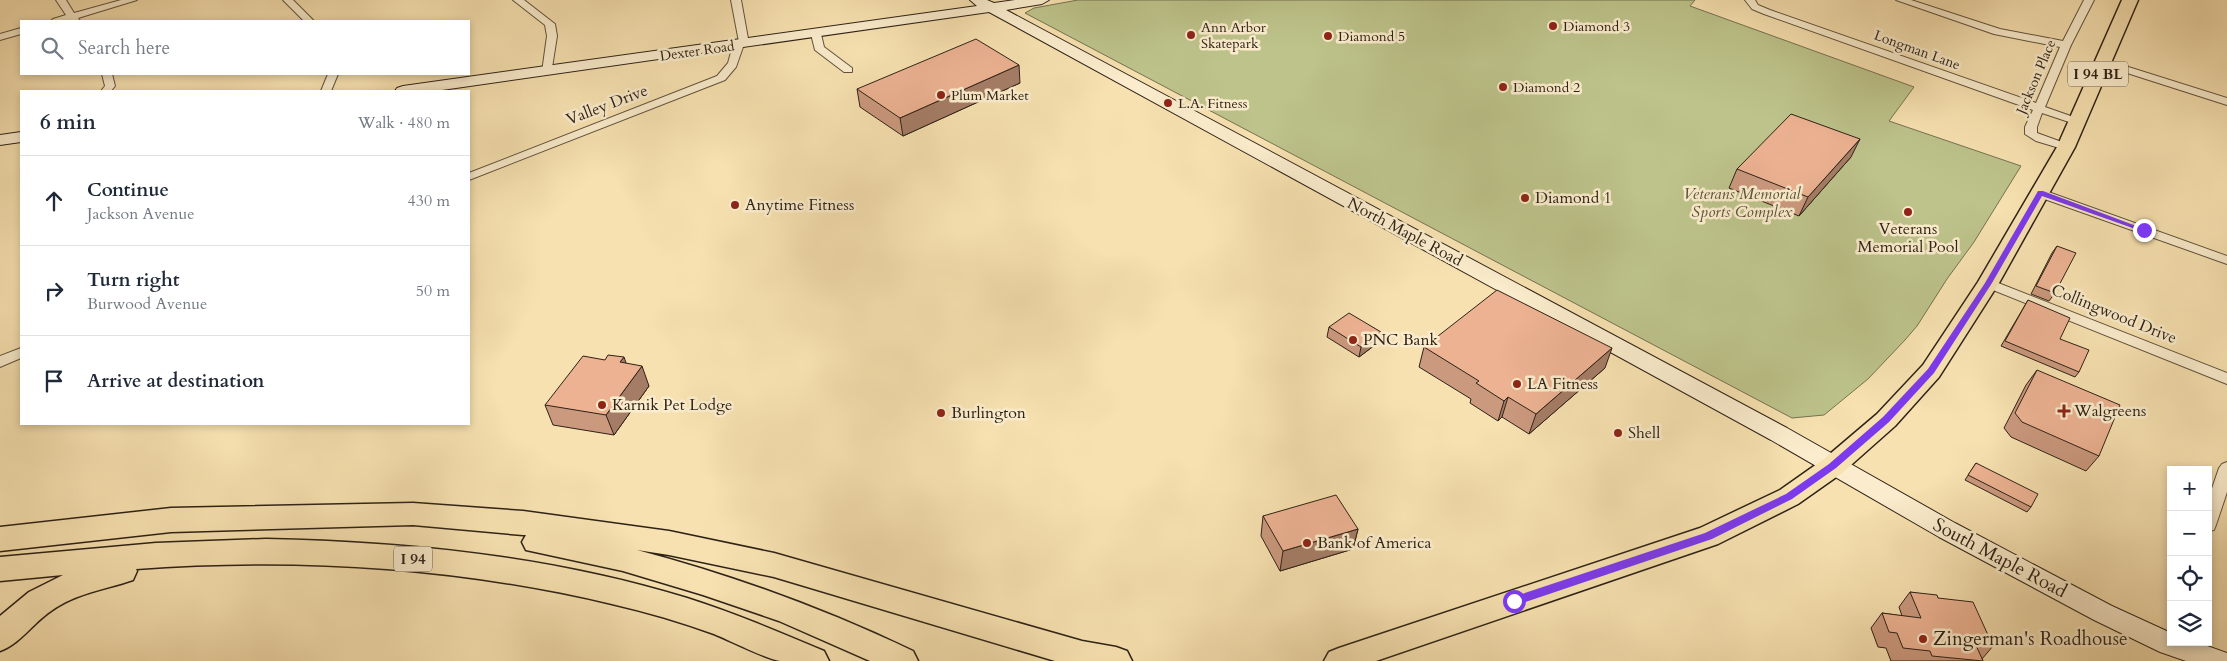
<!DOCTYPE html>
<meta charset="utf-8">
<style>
body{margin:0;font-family:Cardo,serif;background:#f6f6f7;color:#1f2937}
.controls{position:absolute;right:15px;bottom:15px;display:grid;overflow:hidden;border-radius:0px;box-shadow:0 2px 8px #0003}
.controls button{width:45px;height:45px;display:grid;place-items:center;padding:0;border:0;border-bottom:1px solid #e0e1e3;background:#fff;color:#1f2937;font:25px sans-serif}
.stop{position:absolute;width:15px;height:15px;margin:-11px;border:4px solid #7c3aed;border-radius:50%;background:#fff}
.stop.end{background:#7c3aed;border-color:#fff;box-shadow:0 1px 5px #0008}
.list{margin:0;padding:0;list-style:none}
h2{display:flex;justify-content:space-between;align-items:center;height:65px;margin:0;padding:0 20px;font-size:21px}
h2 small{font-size:16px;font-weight:400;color:#747a83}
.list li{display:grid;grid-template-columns:32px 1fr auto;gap:15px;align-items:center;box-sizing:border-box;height:90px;padding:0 20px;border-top:1px solid #e0e1e3}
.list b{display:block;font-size:19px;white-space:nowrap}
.list p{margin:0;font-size:16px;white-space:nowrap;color:#747a83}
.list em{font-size:16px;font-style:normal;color:#747a83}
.icon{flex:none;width:28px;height:28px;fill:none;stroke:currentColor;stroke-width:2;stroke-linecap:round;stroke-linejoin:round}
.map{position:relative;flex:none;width:2227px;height:661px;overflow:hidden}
.search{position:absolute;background:#fff;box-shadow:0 2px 8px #0003;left:20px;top:20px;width:450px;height:55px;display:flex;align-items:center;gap:12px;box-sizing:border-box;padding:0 18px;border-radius:0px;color:#747a83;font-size:19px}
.panel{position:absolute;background:#fff;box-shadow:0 2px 8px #0003;left:20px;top:90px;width:450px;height:335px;border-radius:0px}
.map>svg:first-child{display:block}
</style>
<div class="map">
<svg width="2227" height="661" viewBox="0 0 2227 661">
<rect width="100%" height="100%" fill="#f7e1b0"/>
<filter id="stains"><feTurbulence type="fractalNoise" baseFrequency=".004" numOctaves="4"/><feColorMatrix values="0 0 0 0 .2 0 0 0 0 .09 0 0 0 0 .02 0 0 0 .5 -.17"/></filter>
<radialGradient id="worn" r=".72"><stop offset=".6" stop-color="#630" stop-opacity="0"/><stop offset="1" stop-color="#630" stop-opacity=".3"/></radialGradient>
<polygon fill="#bdc38b" stroke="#767251" points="1078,0 1695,0 1690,6 1914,87 1889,121 2021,166 1974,242 1947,279 1917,326 1905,340 1868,379 1824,415 1792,418 1025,13 1034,8"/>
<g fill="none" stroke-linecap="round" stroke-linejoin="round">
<defs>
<g id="street">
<polygon points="56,0 66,0 74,13 121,0 137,0 78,18 80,21 51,21 53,19 66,15"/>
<polygon points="283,0 293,0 314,21 304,21"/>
<polygon points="513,0 524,0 555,24 557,36 551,74 543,74 542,72 547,36 545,25"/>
<polygon points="731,0 741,0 749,44 743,47 736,67 725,80 469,180 469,173 717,76 728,63 733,45 739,42"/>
<polygon points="1745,0 1755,0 1758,5 1770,10 2036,103 2060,47 1994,34 1896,0 1911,0 2000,29 2063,41 2084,0 2094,0 2071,45 2045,107 2082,120 2084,122 2078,125 2042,113 2037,127 2037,133 2070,145 2072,147 2066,150 2036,141 2025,134 2025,127 2033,110 1764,14 1752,9"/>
<polygon points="21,28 21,34 0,40 0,34"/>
<polygon points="816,31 821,34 824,47 852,68 852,72 844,72 815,50 811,34"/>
<polygon points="2103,59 2227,98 2227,105 2099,64 2098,62"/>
<polygon points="102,74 112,74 115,86 111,91 101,91 105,86"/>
<polygon points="328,74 338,74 331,91 321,91"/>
<polygon points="2040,189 2227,256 2227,264 2036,196 2034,193"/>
<polygon points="1988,279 2227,373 2227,384 1983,286 1981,283"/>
<polygon points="21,348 21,358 0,367 0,356"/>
<polygon points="2227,462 2227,492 2216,525 2214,530 2208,531 2208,500 2219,468 2222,464"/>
</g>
<g id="secondary">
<polygon points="970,0 987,0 994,3 1015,0 1049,0 1042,4 1006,10 1787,428 1955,523 2112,606 2171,633 2171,642 2196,642 2227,653 2227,661 2186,661 2160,652 2094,620 1939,537 1771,440 989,12 435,91 395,91 397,88 403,86 977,6"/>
<polygon points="21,132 21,142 0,145 0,135"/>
</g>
<polygon id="primary" points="2122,0 2138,0 2075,147 1999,283 1939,377 1895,426 1842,473 1798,504 1718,544 1376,661 1324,661 1329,652 1339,648 1700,528 1780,490 1824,459 1877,414 1923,365 1978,282 2057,147"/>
<g id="highway">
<path d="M413,503L523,511L669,531L774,553L1082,641L1116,647L1127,651L1132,661H1055L774,577L669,555L637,550C732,575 825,609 913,651L918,661H870L779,621L703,595L623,571L526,550L522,542L526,535H523L413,525L171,532L0,551V527L171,508Z"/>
<path d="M266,539C408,542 551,556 687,598C734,613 779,632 824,651L829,661C813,661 796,661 780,661C766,659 729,640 714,634C681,622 647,612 612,604C456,567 296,557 136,569L137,571L133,580C104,590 76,593 51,611C33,623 20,644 0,651V616L29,592L63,575L0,581V557L156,543Z"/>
</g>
</defs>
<use href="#street" stroke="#60523d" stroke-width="2"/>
<use href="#secondary" stroke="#2e2217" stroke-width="2"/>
<use href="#primary" stroke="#2e2217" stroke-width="3"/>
<use href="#highway" stroke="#2e2217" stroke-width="3"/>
<use href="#street" fill="#faeccc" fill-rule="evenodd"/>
<use href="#secondary" fill="#faeccc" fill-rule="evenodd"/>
<use href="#primary" fill="#f7e1b0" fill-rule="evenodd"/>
<use href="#highway" fill="#f7e1b0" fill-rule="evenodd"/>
</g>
<g fill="#cb997e" stroke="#2e2217">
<polygon points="1020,83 903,136 860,107 857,89"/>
<polygon points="1851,157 1799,216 1729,188 1737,169"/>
<polygon points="2057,246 2055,293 2049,301 2031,294 2052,253"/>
<polygon points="2028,300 2060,339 2079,372 2075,377 2001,346"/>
<polygon points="1329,327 1379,342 1359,357 1327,337"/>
<polygon points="1424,347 1605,368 1529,434 1502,417 1498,421 1470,403 1471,399 1419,367"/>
<polygon points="626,363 649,386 614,435 553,425 545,405"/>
<polygon points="2037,370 2099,456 2086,471 2011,437 2004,428 2026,385"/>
<polygon points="1976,463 2031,507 2027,512 1965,480"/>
<polygon points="1263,516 1358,529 1353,549 1280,571 1261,536"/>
<polygon points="1910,592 1938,598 1993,646 1982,659 1983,661 1891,661 1886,648 1878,647 1871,628 1882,613 1902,616 1899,607"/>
</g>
<g fill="#a57d66" stroke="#2e2217">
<polygon points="1019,65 1020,83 903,136 900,118"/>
<polygon points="1860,139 1851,157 1799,216 1808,197"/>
<polygon points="1381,332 1379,342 1359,357 1361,347"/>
<polygon points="1612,348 1605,368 1529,434 1536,414"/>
<polygon points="624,357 631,377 620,362"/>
<polygon points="642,366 649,386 614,435 606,415"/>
<polygon points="1508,397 1502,417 1498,421 1504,401"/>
<polygon points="1358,529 1353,549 1280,571 1283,551"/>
</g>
<g fill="#ecb292" stroke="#2e2217">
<polygon points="976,39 1019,65 900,118 857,89"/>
<polygon points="1791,114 1860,139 1808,197 1737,169"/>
<polygon points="2057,246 2076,253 2055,293 2036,286"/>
<polygon points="1497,290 1612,348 1536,414 1508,397 1504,401 1476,383 1479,381 1424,347"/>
<polygon points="2028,300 2070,318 2060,339 2089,350 2079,372 2005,341"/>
<polygon points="1349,313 1381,332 1361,347 1329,327"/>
<polygon points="608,355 624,357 620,362 642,366 606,415 545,405 583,356 605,360"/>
<polygon points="2037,370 2120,405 2099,456 2022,422 2015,413"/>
<polygon points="1976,463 2038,494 2031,507 1968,475"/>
<polygon points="1336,495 1358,529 1283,551 1263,516"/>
<polygon points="1910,592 1937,595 1938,598 1973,602 1993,646 1975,643 1983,661 1932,656 1930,651 1903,648 1897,633 1889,632 1882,613 1921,618"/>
</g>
<polygon fill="#7c3aed" points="2038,191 2043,191 2147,230 2141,231 2042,196 1992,283 1934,373 1889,422 1836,468 1792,499 1712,539 1514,606 1510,604 1510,598 1705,533 1786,494 1829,464 1883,417 1928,369 1985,283"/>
<g fill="#8f2418" stroke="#faeccc" stroke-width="2">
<circle cx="1553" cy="26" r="5"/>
<circle cx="1191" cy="35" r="5"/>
<circle cx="1328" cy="36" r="5"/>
<circle cx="1503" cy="87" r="5"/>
<circle cx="941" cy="95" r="5"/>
<circle cx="1168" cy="103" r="5"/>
<circle cx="1525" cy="198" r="5"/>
<circle cx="735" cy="205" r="5"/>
<circle cx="1908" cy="212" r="5"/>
<circle cx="1353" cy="340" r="5"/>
<circle cx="1517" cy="384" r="5"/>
<circle cx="602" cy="405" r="5"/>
<path d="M2061.5 403.5h5v5h5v5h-5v5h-5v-5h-5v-5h5z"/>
<circle cx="941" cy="413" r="5"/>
<circle cx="1618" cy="433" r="5"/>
<circle cx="1307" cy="543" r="5"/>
<circle cx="1923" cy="639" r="5"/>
</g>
<g text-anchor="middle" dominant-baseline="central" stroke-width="5" stroke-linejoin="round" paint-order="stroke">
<g font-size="14" fill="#2e2217" stroke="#faeccc" text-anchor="start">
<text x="1563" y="26">Diamond 3</text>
<text x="1201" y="27">Ann Arbor<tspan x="1201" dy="16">Skatepark</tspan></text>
<text x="1338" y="36">Diamond 5</text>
<text x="1513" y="87">Diamond 2</text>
<text x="951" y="95">Plum Market</text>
<text x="1178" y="103">L.A. Fitness</text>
</g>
<g font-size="14" fill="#2e2217" stroke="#faeccc">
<text transform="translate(1917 50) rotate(20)">Longman Lane</text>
<text transform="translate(697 51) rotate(-8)">Dexter Road</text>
<text transform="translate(2036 77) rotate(-67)">Jackson Place</text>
</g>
<g fill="#faeccc" stroke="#6b5f4d" stroke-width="1">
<rect x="2068" y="61.5" width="60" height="25" rx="4"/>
<rect x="394" y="546.5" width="38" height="25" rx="4"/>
</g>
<g font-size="15" font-weight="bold" fill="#2e2217">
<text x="2098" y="74">I 94 BL</text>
<text x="413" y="559">I 94</text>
</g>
<g font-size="16" fill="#2e2217" stroke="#faeccc">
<text transform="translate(607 105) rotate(-21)">Valley Drive</text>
<text transform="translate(1405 232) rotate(28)">North Maple Road</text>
<text transform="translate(2114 314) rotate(22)">Collingwood Drive</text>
</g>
<g font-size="16" font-style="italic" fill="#59523a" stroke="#faeccc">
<text x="1742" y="194">Veterans Memorial<tspan x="1742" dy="18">Sports Complex</tspan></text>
</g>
<g font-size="16" fill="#2e2217" stroke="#faeccc" text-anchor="start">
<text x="1535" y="198">Diamond 1</text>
<text x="745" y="205">Anytime Fitness</text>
<text x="1908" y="229" text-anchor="middle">Veterans<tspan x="1908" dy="18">Memorial Pool</tspan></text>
<text x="1363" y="340">PNC Bank</text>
<text x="1527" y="384">LA Fitness</text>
<text x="612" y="405">Karnik Pet Lodge</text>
<text x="2074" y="411">Walgreens</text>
<text x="951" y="413">Burlington</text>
<text x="1628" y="433">Shell</text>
<text x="1317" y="543">Bank of America</text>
</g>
<g font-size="19" fill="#2e2217" stroke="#faeccc">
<text transform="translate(2000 558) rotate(28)">South Maple Road</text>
</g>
<g font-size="19" fill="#2e2217" stroke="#faeccc" text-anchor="start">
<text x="1933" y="639">Zingerman's Roadhouse</text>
</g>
</g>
<rect width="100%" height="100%" filter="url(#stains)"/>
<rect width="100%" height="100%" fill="url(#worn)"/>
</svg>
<div class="controls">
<button>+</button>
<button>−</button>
<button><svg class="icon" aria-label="locate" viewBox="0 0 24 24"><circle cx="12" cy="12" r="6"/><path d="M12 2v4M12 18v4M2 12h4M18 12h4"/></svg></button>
<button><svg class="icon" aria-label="layers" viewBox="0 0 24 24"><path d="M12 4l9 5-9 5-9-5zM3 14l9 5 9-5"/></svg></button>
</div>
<div class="stop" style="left:1514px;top:601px"></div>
<div class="stop end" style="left:2144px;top:230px"></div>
<div class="search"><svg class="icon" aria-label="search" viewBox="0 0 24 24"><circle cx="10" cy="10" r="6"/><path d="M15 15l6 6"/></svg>Search here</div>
<section class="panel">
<h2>6 min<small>Walk · 480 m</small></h2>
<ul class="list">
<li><svg class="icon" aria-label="ahead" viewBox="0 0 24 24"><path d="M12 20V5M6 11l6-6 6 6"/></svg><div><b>Continue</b><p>Jackson Avenue</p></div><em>430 m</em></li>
<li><svg class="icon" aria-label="right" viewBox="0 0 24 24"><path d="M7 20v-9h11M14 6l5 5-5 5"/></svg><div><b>Turn right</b><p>Burwood Avenue</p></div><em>50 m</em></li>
<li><svg class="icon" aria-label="arrive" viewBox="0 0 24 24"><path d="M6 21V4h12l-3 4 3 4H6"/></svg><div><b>Arrive at destination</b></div></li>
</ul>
</section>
</div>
